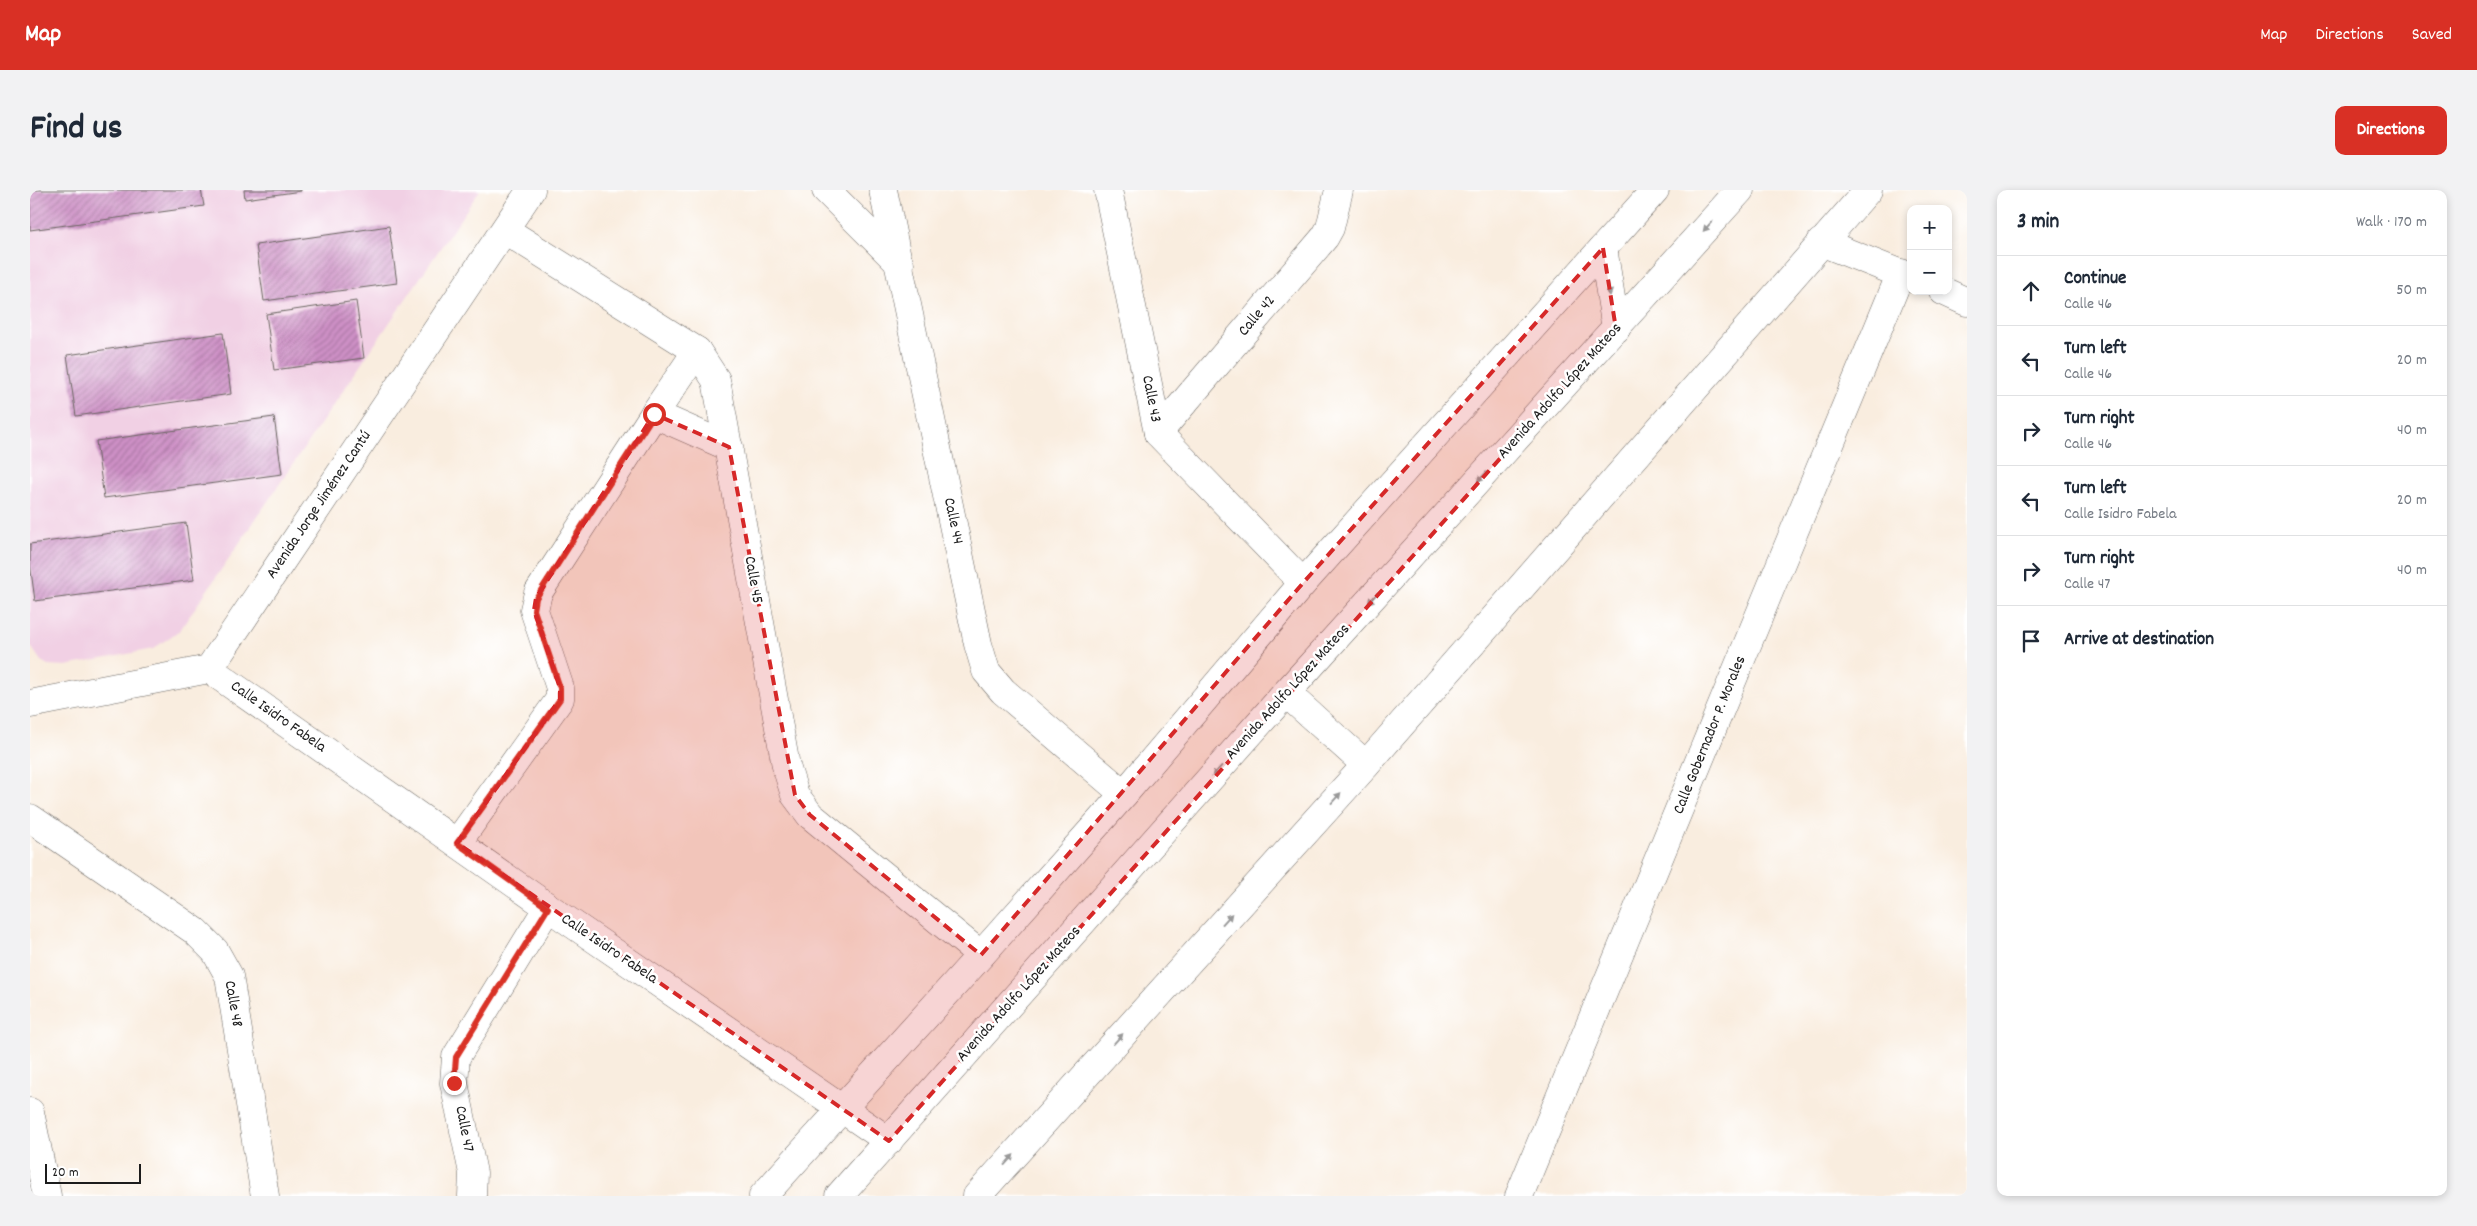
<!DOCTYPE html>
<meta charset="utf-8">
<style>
body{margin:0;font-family:Dekko,sans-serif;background:#f2f2f3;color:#1f2937}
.controls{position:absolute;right:15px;top:15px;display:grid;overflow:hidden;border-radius:10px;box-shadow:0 2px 8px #0003}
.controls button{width:45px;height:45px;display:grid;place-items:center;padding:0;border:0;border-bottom:1px solid #e0e1e3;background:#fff;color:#1f2937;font:25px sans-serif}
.scale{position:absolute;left:15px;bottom:12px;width:96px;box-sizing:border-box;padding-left:5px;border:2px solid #1c1c1c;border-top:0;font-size:14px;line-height:18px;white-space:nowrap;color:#1c1c1c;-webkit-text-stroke:4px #fff;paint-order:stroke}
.stop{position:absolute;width:15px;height:15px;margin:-11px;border:4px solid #d93025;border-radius:50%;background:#fff}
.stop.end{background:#d93025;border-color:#fff;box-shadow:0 1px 5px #0008}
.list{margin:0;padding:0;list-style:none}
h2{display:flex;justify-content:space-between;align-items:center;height:65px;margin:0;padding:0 20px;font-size:21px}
h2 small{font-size:16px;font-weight:400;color:#747a83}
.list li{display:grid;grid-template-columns:32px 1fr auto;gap:15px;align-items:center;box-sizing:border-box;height:70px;padding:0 20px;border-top:1px solid #e0e1e3}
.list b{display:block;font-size:19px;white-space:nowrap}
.list p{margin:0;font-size:16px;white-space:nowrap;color:#747a83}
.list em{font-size:16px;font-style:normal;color:#747a83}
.icon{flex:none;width:28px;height:28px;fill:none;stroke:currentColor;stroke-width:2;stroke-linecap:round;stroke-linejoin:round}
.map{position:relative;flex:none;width:1937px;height:1006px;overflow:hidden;border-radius:10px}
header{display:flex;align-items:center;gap:30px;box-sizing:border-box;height:70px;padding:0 25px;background:#d93025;color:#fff}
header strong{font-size:24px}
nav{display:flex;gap:28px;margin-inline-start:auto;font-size:18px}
.intro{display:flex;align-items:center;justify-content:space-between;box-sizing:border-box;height:120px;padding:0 30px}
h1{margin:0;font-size:35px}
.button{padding:12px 22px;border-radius:10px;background:#d93025;color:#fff;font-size:18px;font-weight:700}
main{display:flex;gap:30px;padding:0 30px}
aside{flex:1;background:#fff;border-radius:10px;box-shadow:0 2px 8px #0003}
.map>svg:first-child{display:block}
</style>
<header>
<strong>Map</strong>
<nav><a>Map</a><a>Directions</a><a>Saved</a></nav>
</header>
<div class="intro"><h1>Find us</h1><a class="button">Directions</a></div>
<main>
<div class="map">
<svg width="1937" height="1006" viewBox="0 0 1937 1006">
<defs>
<pattern id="building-hatch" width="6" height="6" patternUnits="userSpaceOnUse" patternTransform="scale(1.25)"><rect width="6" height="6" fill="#ce90c6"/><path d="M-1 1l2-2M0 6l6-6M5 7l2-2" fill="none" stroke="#a675a0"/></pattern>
</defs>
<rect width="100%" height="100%" fill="#fff"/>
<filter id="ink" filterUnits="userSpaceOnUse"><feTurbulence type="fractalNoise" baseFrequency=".02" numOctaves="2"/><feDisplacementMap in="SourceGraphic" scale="10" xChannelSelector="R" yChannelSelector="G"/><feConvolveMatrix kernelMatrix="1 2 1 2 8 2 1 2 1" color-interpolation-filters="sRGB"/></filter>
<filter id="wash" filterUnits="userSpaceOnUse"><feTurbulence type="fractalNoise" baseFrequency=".0096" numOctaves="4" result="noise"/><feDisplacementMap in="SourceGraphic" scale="20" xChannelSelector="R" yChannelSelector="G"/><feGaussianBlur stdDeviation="1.12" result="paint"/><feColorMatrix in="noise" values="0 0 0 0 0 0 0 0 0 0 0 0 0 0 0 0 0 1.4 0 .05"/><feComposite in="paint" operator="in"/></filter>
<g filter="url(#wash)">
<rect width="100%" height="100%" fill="#f9eddf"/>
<polygon fill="#f1d0e4" points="0,0 450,0 150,440 123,459 36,476 18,475 11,471 0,455"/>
<g id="blocks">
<g fill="url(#building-hatch)">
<polygon points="0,0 171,0 174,16 0,40"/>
<polygon points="214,0 271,0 271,1 215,9"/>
<polygon points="359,36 367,93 234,111 226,55"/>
<polygon points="326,111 334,168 244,180 236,124"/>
<polygon points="193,143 201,204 46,226 37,165"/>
<polygon points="244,227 252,284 74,308 66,251"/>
<polygon points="156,333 164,390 5,411 0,373 0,354"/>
</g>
</g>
</g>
<g filter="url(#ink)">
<use href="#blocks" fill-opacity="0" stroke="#696560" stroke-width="1"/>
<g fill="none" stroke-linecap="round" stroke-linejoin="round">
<defs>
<g id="minor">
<polyline points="796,0 870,74"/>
<polyline points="853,0 948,454 956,481 973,501 1094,604"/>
<polyline points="1078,0 1128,243 1273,393"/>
<polyline points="475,40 667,161 686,190 756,576 765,605 780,625 951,765"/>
<polyline points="1791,52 1881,88"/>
<polyline points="1913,101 1937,112"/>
<polyline points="624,224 699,257"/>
<polyline points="1128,243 1295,47 1300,38 1309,0"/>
<polyline points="179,479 518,717 859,951"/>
<polyline points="0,514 179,479 501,0"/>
<polyline points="0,628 165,741 185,761 199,786 235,1006"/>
<polyline points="427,653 530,509 530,498 504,420 508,403 624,224 667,161"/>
<polyline points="0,922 17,1006"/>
<polyline points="442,1006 443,983 424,893 426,867 518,717"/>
<polyline points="733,1006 951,765 1094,604 1273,393 1625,0"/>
<polyline points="1489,1006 1871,83"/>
</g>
<g id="major">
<polyline points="1573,58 1586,139"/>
<polyline points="1256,503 1336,575"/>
<polyline points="809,1006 1256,503 1710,0"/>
<polyline points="947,1006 1336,575 1838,0"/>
</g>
</defs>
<use href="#minor" stroke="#696560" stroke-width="29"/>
<use href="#major" stroke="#696560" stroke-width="29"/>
<use href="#minor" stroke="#fff" stroke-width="28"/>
<use href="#major" stroke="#fff" stroke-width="28"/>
</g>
<defs><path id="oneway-solid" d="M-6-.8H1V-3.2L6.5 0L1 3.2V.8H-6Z" transform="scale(1.25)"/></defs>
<g fill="#999">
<use href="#oneway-solid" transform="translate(1678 36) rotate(132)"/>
<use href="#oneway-solid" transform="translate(1579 99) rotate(81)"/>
<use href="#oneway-solid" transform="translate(1452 287) rotate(132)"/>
<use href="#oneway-solid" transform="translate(1343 408) rotate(132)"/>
<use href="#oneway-solid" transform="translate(1187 581) rotate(132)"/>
<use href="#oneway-solid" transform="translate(1306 608) rotate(-48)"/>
<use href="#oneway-solid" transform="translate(1197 729) rotate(-48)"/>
<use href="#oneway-solid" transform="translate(1088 849) rotate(-48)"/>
<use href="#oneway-solid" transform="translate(979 970) rotate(-48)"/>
</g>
</g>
<g fill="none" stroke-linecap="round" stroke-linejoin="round" filter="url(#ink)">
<polyline stroke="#d93025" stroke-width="6" points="424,893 426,867 518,718 427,653 530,509 530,498 504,420 506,408 624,224"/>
</g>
<path fill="#d62828" fill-opacity="0.2" stroke="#d62828" stroke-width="4" stroke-dasharray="10 6" stroke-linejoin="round" d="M1573,58L1586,139L859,951L427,653L530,509V498L504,420L506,408L624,224L699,257L765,605L780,625L951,765L1273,393Z"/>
<g text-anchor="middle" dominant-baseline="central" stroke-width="5" stroke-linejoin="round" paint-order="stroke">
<g font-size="16" fill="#1c1c1c" stroke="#fff">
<text transform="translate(1227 126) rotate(-50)">Calle 42</text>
<text transform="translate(1530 201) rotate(-48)">Avenida Adolfo López Mateos</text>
<text transform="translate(1121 209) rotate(79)">Calle 43</text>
<text transform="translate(289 315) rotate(-56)">Avenida Jorge Jiménez Cantú</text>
<text transform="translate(923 331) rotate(78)">Calle 44</text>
<text transform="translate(723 390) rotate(80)">Calle 45</text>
<text transform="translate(1258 502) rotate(-48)">Avenida Adolfo López Mateos</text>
<text transform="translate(248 527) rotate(35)">Calle Isidro Fabela</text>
<text transform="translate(1680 545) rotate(-68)">Calle Gobernador P. Morales</text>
<text transform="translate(579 759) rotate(34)">Calle Isidro Fabela</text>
<text transform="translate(989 804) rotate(-48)">Avenida Adolfo López Mateos</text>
<text transform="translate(203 814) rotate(80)">Calle 48</text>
<text transform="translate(434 939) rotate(79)">Calle 47</text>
</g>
</g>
</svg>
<div class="controls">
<button>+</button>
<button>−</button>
</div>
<div class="scale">20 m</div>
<div class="stop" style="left:624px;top:224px"></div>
<div class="stop end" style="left:424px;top:893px"></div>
</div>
<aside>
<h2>3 min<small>Walk · 170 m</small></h2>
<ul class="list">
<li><svg class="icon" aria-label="ahead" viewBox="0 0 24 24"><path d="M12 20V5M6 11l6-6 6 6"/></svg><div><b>Continue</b><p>Calle 46</p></div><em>50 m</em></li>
<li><svg class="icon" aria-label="left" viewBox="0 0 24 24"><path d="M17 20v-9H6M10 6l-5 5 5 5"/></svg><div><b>Turn left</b><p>Calle 46</p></div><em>20 m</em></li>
<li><svg class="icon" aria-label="right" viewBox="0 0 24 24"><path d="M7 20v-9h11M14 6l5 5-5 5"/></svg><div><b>Turn right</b><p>Calle 46</p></div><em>40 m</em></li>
<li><svg class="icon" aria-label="left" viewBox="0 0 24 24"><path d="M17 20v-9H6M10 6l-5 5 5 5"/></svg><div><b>Turn left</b><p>Calle Isidro Fabela</p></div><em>20 m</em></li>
<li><svg class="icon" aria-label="right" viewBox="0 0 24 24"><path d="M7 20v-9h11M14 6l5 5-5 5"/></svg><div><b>Turn right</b><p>Calle 47</p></div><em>40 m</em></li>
<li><svg class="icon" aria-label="arrive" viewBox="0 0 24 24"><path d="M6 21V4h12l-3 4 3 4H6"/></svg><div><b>Arrive at destination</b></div></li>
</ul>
</aside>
</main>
